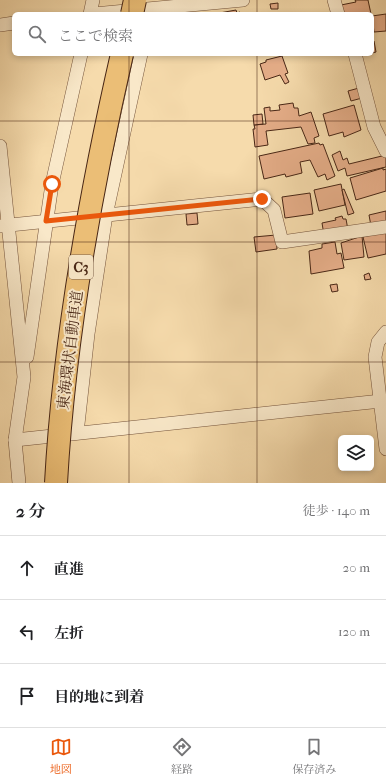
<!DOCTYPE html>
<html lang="ja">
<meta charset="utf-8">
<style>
body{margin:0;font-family:"IM FELL French Canon","Noto Serif JP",serif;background:#f6f6f6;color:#202124}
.controls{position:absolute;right:12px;bottom:12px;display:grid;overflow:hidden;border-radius:6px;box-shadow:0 2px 6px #0003}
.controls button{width:36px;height:36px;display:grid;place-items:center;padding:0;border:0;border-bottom:1px solid #e0e0e0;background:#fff;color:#202124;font:20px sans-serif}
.stop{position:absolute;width:12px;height:12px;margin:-9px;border:3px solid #ea580c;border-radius:50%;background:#fff}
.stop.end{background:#ea580c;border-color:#fff;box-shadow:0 1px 4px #0008}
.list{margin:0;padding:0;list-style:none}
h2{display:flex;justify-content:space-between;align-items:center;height:52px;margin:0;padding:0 16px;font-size:17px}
h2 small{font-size:13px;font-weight:400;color:#757577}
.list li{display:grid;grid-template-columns:26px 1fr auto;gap:12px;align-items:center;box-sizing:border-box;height:64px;padding:0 16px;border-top:1px solid #e0e0e0}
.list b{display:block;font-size:15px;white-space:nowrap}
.list em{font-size:13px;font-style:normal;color:#757577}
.icon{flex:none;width:22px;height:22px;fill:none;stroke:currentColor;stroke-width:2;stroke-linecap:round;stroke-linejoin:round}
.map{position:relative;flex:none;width:386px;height:483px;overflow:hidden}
.search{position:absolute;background:#fff;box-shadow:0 2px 6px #0003;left:12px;right:12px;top:12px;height:44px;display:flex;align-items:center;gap:10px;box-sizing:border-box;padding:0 14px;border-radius:6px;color:#757577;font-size:15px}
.sheet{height:244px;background:#fff}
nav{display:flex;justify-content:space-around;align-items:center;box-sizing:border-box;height:56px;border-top:1px solid #e0e0e0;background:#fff;font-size:11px;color:#757577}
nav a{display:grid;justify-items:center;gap:2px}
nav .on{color:#ea580c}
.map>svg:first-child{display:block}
</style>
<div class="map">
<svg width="386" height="483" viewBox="0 0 386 483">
<rect width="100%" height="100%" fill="#f6dbac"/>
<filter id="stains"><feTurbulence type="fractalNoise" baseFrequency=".005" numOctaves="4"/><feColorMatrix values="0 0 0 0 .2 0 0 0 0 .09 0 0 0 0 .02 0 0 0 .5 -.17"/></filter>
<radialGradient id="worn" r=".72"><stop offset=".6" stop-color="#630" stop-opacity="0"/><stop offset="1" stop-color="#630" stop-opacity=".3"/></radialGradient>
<g fill="#e6ae89" stroke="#482615">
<polygon points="355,0 368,0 371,14 343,14 341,5 356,2"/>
<polygon points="278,3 278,9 271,9 270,4"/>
<polygon points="236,10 237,13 240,12 240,14 214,14"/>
<polygon points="386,14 386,31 374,32 372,16"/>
<polygon points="372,41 374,41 376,52 372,53"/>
<polygon points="282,56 288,73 285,74 289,82 285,84 280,75 265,80 260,64 266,62 266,60"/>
<polygon points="359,88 362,98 351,101 348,91"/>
<polygon points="293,103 294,108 298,108 299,116 311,112 319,136 314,138 315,143 308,144 301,127 266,131 268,145 255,147 253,129 255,129 254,125 266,124 264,108 270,107 270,111 280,110 279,105"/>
<polygon points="354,105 361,130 344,137 343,132 329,136 323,114"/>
<polygon points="262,114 263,124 254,125 253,115"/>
<polygon points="319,143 320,145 323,144 335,176 327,180 325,174 318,177 310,160 300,162 302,173 286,177 285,174 264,179 259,156"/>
<polygon points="340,151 343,160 347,158 349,164 386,155 386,167 347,176 345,168 338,171 332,155"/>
<polygon points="383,168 383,170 386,169 386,191 356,200 350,178"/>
<polygon points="341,184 345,205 319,211 314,190"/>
<polygon points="344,189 354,213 348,215 342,190"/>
<polygon points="310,193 313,214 285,218 282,197"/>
<polygon points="386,211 386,223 371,226 369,215"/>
<polygon points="197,213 198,224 187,225 186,214"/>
<polygon points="342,216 343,219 346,219 348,230 324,235 322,223 336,220 335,218"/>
<polygon points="386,231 386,254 368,258 363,237"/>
<polygon points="276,235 277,249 256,252 254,237"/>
<polygon points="362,236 364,257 344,260 341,243"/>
<polygon points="335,242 337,254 341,253 344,268 311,274 309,251 322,248 322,244"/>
<polygon points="369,273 371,279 365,280 364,275"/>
<polygon points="337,284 338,291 332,292 330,285"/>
</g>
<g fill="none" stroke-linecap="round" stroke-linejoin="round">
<defs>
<g id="minor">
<polyline points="334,0 338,14"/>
<polyline points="90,14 93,0"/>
<polyline points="94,14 243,0"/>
<polyline points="0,25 14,23"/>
<polyline points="355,54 374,127 386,151"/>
<polyline points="0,146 24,377 15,440 19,483"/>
<polyline points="0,226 262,199 274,210 282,242 386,227"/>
<polyline points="386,332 378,342 375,357 386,449"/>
<polyline points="27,357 52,184 81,54"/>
<polyline points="77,433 88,334 106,215 141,54"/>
<polyline points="15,440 381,401"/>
</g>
</defs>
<use href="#minor" stroke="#74533b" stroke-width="14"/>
<use href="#minor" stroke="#f9e8c9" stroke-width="13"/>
<defs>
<g id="motorway-bridge">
<polyline points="132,14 135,0"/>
<path d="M56,483C64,339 90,194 122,54"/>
</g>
</defs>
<use href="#motorway-bridge" stroke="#482615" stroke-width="24" stroke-linecap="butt"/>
<use href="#motorway-bridge" stroke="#ebbe76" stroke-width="22"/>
</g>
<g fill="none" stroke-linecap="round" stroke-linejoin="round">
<polyline stroke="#ea580c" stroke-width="5" points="52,184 46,221 262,199"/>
</g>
<path fill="none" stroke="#482615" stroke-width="1" stroke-opacity="0.55" d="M129,0V14M257,0V14M129,54V483M257,54V483M0,121H386M0,242H386M0,362H386"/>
<g text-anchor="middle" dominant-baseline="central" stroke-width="4" stroke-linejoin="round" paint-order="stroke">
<rect fill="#f9e8c9" stroke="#7d604b" stroke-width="1" x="69" y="255" width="24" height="24" rx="3"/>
<g font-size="14" font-weight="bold" fill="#482615">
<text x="81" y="267">C3</text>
</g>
<g font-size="15" fill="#482615" stroke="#f9e8c9">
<text transform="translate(70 350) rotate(-83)">東海環状自動車道</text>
</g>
</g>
<rect width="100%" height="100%" filter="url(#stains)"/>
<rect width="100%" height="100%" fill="url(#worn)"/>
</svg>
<div class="controls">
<button><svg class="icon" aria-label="layers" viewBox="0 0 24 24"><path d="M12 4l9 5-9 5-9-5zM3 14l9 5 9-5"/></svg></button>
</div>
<div class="stop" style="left:52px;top:184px"></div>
<div class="stop end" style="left:262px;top:199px"></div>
<div class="search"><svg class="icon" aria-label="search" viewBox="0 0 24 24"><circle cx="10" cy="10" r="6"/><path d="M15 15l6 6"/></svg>ここで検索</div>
</div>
<section class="sheet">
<h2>2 分<small>徒歩 · 140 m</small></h2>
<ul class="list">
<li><svg class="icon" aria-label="ahead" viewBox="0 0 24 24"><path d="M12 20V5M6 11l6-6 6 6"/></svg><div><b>直進</b></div><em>20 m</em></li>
<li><svg class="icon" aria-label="left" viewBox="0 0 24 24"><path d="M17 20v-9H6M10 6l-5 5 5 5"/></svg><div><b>左折</b></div><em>120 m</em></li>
<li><svg class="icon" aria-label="arrive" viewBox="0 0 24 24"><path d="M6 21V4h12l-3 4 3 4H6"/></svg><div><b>目的地に到着</b></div></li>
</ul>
</section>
<nav>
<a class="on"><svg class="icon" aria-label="map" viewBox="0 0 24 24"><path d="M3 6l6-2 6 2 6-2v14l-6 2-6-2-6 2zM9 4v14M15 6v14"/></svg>地図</a>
<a><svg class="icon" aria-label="directions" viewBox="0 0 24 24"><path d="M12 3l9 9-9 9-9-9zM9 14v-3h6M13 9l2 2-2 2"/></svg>経路</a>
<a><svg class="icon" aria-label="saved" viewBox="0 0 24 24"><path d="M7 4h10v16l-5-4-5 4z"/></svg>保存済み</a>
</nav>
